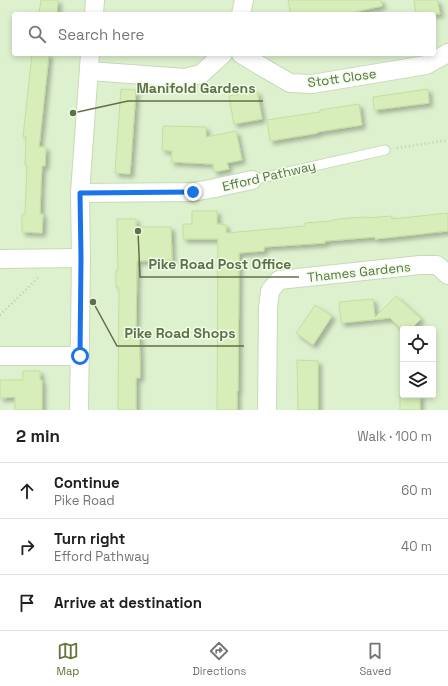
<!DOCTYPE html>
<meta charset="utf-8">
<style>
body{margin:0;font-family:"Space Grotesk",sans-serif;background:#f2f2f2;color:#202124}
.controls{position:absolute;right:12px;bottom:12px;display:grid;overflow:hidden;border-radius:4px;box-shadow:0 2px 6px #0003}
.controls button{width:36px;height:36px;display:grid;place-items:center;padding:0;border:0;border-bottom:1px solid #e0e0e0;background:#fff;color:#202124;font:20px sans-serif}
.stop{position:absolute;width:12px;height:12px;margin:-9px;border:3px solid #1a73e8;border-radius:50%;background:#fff}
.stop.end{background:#1a73e8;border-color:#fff;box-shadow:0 1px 4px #0008}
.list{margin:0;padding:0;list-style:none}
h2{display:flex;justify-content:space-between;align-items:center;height:52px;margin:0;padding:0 16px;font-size:17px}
h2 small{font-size:13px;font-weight:400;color:#757577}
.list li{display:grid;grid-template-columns:26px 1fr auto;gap:12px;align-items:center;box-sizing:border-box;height:56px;padding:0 16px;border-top:1px solid #e0e0e0}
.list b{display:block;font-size:15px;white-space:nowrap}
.list p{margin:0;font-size:13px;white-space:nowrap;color:#757577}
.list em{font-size:13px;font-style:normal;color:#757577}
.icon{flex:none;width:22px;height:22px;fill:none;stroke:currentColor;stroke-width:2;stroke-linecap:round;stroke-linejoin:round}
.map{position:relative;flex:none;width:448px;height:410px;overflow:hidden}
.search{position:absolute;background:#fff;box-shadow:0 2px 6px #0003;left:12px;right:12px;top:12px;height:44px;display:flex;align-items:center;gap:10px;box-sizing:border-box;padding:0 14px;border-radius:4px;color:#757577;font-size:15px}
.sheet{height:220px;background:#fff}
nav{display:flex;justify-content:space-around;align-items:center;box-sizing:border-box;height:56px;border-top:1px solid #e0e0e0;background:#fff;font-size:11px;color:#757577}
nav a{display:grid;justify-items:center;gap:2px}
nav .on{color:#647636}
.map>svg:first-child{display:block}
</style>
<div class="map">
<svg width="448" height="410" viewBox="0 0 448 410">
<defs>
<filter id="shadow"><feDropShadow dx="3.5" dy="3.5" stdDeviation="2" flood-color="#0004"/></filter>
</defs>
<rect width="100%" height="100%" fill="#e9fae0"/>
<path fill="#ddf1cf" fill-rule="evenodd" d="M0,0H448V410H0ZM14,14H434V54H14ZM403,329H433V395H403Z"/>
<g fill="#d7eeba" stroke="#c3df9b" filter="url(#shadow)">
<polygon points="41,0 58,0 57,14 39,14"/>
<polygon points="288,0 381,0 382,6 346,14 291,14"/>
<polygon points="414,0 437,0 440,14 416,14"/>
<polygon points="32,54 49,54 39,147 46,147 45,166 42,166 41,184 40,214 43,214 42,233 22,232 22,214 25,214 27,165 25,165 26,137 23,137"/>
<polygon points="121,89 136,90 130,174 115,173"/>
<polygon points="428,89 429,103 374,110 373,97"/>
<polygon points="257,91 262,119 234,124 229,96"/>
<polygon points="359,104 362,125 317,132 318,133 270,141 267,120 320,112 320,110"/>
<polygon points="163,126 206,127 206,137 236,131 242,160 227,163 229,169 214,172 213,164 171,162 172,151 162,150"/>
<polygon points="192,211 217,211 217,224 226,225 226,233 305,226 305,223 332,221 332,220 349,218 366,217 366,218 391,216 392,219 448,213 448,231 375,239 375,237 325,241 325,243 264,247 264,251 239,253 238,391 237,391 237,410 217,410 218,239 183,239 183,224 192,224"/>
<polygon points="117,219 136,219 136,227 171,227 172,260 137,261 136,331 139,331 140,360 140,378 136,378 136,410 118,410 119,288 116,287 116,270 118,270"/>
<polygon points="396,296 421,319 411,329 401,329 390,318 341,323 339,302 373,299 375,317"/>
<polygon points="315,305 332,316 313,345 296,333"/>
<polygon points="297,360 318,361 318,410 298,410"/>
<polygon points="23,371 40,371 40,380 42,380 42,410 15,410 15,397 0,398 0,380 23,380"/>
<rect x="400" y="395" width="20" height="15"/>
</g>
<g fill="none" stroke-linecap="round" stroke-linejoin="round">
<defs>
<polyline id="lane" points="252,180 385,150"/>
<g id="street">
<polyline points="94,14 95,0"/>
<polyline points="241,14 244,0"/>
<polyline points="241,54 264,68 290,83 312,84 426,65 448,53"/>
<polyline points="89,71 185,78 201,74 223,54"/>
<polyline points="80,193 193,192 210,189 252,180"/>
<polyline points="0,259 81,258"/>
<polyline points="0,356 80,356"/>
<polyline points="79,410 81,258 80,193 90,54"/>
<polyline points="267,410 268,308 270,291 279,280 420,265 437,265 448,275"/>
</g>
</defs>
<use href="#lane" stroke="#c8d9b8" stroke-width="11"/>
<use href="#street" stroke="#c8d9b8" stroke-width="20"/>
<g stroke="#bcd29e" stroke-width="2.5" stroke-dasharray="1 3" stroke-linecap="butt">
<polyline points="397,148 448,140"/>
<polyline points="0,315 39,277"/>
</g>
<use href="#lane" stroke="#fff" stroke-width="9"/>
<use href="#street" stroke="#fff" stroke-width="18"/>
</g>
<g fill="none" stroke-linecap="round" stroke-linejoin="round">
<polyline stroke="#1a73e8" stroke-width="5" points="80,356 81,258 80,193 193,192"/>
</g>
<g text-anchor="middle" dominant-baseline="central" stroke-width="3" stroke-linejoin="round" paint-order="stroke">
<g font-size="13" fill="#606f49" stroke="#eefee6">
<text transform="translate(342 78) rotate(-8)">Stott Close</text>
<text transform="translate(269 176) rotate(-13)">Efford Pathway</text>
<text transform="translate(359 272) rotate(-6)">Thames Gardens</text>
</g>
</g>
<path fill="none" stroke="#606f49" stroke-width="1.5" d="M73 113L128 101H263M138 231L140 277H299M93 302L117 346H244"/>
<g fill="#606f49" stroke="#eefee6" stroke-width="1.5">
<circle cx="73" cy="113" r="4"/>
<circle cx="138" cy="231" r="4"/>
<circle cx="93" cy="302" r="4"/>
</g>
<g font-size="14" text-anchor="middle" font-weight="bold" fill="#606f49" stroke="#eefee6" stroke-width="3" stroke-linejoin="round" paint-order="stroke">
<text x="196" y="93">Manifold Gardens</text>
<text x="220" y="269">Pike Road Post Office</text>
<text x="180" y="338">Pike Road Shops</text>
</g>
</svg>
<div class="controls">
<button><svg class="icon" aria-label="locate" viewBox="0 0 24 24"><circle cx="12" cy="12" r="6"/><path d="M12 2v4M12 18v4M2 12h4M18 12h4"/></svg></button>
<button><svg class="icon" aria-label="layers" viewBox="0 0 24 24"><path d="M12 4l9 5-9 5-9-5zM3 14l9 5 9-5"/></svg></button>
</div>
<div class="stop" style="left:80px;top:356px"></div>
<div class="stop end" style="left:193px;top:192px"></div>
<div class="search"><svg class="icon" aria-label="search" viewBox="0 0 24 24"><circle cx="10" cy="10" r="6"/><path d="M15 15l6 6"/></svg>Search here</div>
</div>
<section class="sheet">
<h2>2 min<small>Walk · 100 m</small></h2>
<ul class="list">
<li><svg class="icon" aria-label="ahead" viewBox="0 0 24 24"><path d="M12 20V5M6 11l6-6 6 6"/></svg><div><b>Continue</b><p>Pike Road</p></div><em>60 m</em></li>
<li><svg class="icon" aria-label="right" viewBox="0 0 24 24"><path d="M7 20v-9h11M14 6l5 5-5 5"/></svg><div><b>Turn right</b><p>Efford Pathway</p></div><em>40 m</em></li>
<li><svg class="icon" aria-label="arrive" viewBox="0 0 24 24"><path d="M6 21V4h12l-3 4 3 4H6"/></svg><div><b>Arrive at destination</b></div></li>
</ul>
</section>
<nav>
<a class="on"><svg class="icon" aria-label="map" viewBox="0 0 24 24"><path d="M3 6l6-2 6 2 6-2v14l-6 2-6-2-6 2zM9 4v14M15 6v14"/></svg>Map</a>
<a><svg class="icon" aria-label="directions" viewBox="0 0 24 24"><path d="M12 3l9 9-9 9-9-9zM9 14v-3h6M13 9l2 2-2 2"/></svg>Directions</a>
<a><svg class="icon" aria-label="saved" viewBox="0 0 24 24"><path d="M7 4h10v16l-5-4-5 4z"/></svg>Saved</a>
</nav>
